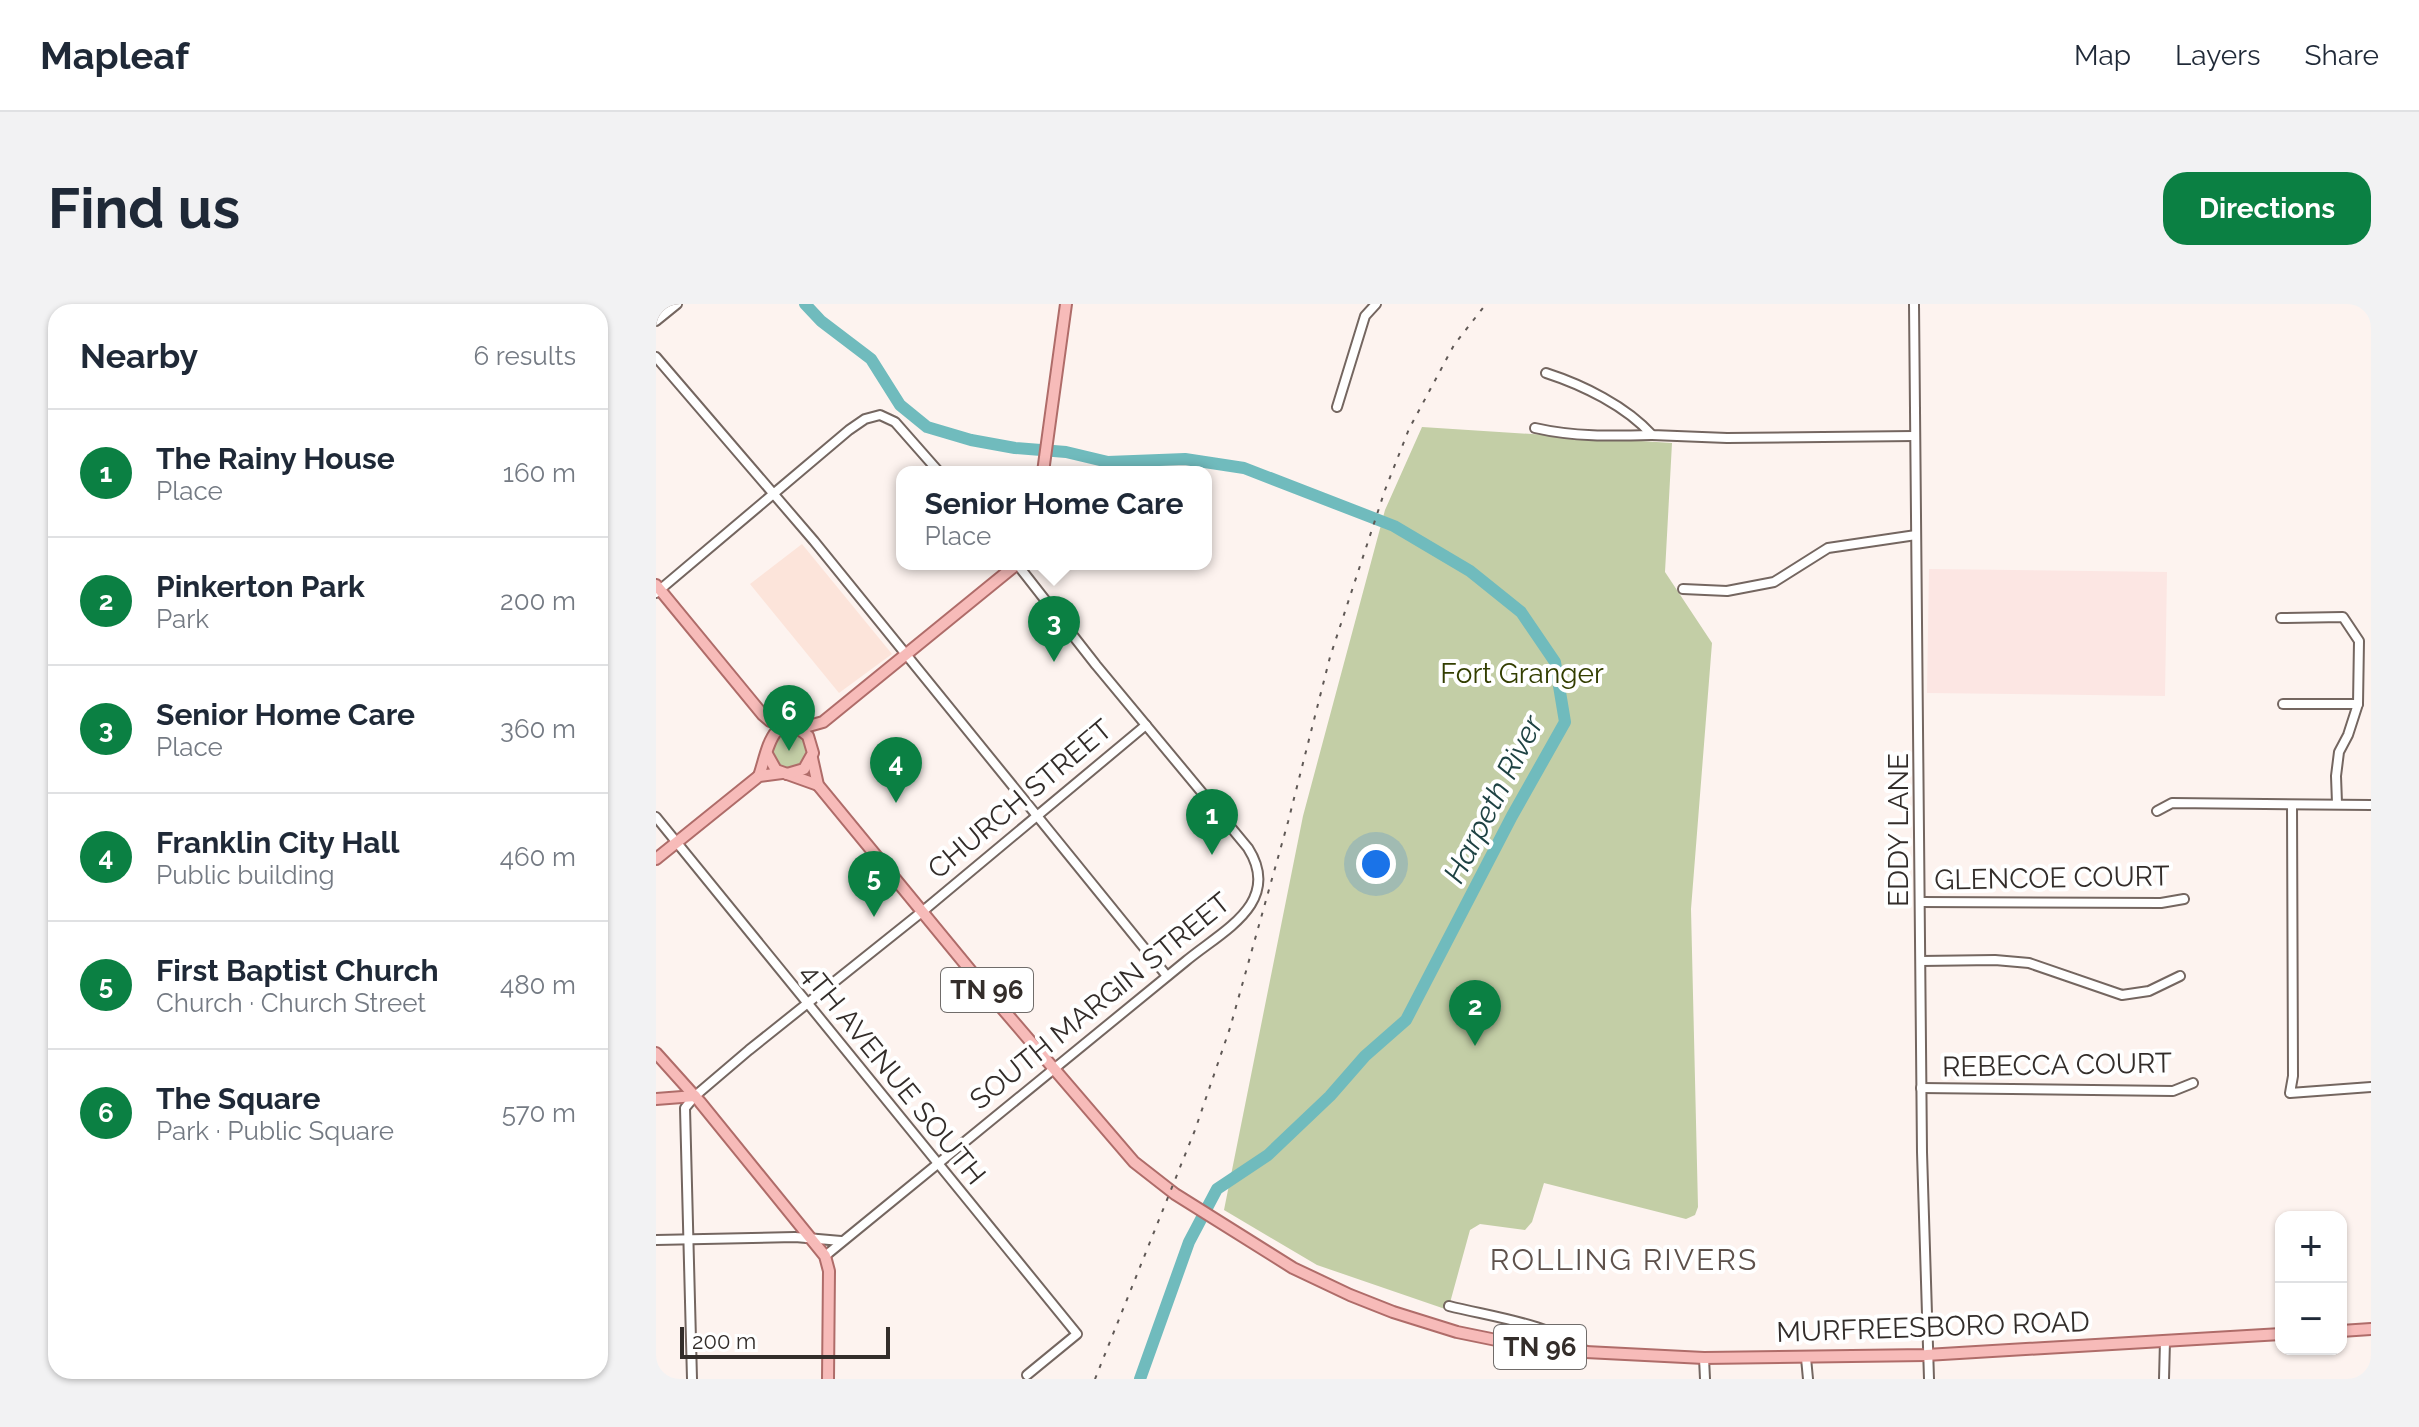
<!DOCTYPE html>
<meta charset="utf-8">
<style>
body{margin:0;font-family:Raleway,sans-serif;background:#f2f2f3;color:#1f2937}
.controls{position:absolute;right:24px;bottom:24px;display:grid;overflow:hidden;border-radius:16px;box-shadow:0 2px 6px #0004}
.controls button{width:72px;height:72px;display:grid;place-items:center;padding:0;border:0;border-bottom:2px solid #e0e1e3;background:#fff;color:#1f2937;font:40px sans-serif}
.scale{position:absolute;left:24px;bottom:20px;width:210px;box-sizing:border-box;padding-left:8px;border:4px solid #332d2a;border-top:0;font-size:22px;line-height:28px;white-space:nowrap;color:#332d2a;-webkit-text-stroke:6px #fff;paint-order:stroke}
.you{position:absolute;left:720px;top:560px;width:28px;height:28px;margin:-20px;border:6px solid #fff;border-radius:50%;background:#1a73e8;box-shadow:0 0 0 12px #1a73e833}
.badge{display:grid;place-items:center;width:52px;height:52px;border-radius:50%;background:#0b8043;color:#fff;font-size:26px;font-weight:700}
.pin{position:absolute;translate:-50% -66px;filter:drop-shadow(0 2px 4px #0008)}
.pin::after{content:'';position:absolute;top:42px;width:28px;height:24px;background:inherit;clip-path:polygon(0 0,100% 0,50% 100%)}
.popup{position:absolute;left:240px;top:162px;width:316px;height:104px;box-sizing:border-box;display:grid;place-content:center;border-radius:16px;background:#fff;filter:drop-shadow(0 2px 6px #0005);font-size:26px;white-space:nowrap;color:#747a83}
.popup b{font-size:30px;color:#1f2937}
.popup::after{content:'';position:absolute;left:50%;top:100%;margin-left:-16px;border:16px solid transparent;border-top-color:#fff}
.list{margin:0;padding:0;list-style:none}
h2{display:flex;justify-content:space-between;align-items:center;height:104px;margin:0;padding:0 32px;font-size:34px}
h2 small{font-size:26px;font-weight:400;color:#747a83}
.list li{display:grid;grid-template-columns:52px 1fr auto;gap:24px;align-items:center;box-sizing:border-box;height:128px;padding:0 32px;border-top:2px solid #e0e1e3}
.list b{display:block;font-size:30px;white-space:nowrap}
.list p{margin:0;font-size:26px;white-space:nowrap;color:#747a83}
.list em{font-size:26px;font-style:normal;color:#747a83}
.map{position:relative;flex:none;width:1715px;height:1075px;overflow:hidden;border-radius:24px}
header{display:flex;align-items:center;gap:48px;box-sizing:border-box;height:112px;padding:0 40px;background:#fff;border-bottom:2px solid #e0e1e3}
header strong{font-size:38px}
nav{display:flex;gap:44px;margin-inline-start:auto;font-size:28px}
.intro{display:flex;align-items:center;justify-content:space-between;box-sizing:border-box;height:192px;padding:0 48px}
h1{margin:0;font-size:56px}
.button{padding:20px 36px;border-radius:24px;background:#0b8043;color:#fff;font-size:28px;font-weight:700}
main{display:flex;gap:48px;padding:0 48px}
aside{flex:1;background:#fff;border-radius:24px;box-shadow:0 2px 6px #0004}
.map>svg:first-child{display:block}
</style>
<header>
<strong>Mapleaf</strong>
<nav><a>Map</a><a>Layers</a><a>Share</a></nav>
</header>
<div class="intro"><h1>Find us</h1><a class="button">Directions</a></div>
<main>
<aside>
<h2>Nearby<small>6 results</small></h2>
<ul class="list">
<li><span class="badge">1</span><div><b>The Rainy House</b><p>Place</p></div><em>160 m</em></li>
<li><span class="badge">2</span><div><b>Pinkerton Park</b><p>Park</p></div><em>200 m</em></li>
<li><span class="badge">3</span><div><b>Senior Home Care</b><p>Place</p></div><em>360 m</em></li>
<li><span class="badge">4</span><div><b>Franklin City Hall</b><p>Public building</p></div><em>460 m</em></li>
<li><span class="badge">5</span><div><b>First Baptist Church</b><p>Church · Church Street</p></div><em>480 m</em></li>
<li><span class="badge">6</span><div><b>The Square</b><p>Park · Public Square</p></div><em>570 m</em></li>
</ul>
</aside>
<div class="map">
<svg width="1715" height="1075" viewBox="0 0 1715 1075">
<rect width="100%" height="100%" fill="#fdf3ef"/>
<polygon fill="#fce4da" points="146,240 236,350 183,389 94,280"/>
<polygon fill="#fce6e3" points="1273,265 1511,268 1509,392 1271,389"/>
<g fill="#c3cea6">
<polygon points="766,123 1016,139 1009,268 1056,339 1035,605 1042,903 1039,911 1030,915 888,879 876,918 869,926 824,920 814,926 792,1006 661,961 568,906 647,512 729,206"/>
<circle cx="133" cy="446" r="18"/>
</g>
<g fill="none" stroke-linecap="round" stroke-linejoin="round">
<polyline stroke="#70bbbd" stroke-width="12" points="149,0 165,17 215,55 244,101 271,123 315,136 359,144 410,148 452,158 529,155 588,164 738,222 814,267 865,308 899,358 909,418 856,512 750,716 709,752 674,792 612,851 561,885 533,938 484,1075"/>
<defs>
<g id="minor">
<polyline points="1258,0 1266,848 1273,1075"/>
<polyline points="0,17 21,0"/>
<polyline points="0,53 158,237 511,672"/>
<path d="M890,69C927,81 970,102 996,131L1071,134L1258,132"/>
<polyline points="681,103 709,12 720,0"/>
<path d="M879,124C918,133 956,132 996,131"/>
<polyline points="1027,285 1071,287 1118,278 1172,244 1260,231"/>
<polyline points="0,289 193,126 209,115 224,111 239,118 283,168"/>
<polyline points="1625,314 1687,313 1703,337 1702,400 1692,431 1683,448 1680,472 1681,499"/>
<polyline points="1627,400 1702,400"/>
<polyline points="1636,501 1637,772 1634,789 1715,783"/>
<polyline points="1501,507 1516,499 1715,501"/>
<polyline points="0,513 421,1030 371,1071"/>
<polyline points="1264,598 1505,599 1528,595"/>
<polyline points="1265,657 1339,656 1373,659 1466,691 1493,687 1524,672"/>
<polyline points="1265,784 1517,787 1537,779"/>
<polyline points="0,936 139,933 185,937"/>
<path d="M169,952L530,657C566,627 627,599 592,544L440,361L361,260"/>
<path d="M793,1002C836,1013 895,1020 930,1047"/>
<polyline points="1048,1054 1049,1075"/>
<polyline points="1150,1054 1152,1075"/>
<polyline points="36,1075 29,804 39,792 93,746 267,607 490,421"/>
<polyline points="1508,1075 1509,1037"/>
</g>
<g id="major">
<polyline points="387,168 410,0"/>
<polyline points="0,281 107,411 114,417 131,423"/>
<polyline points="142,425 167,418 361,260"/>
<polyline points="111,450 120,466 162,481"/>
<polyline points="156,454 162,481 333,689 478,858 519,890 637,964 694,991 737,1008 801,1028 850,1038 910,1047 1048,1054 1270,1051 1625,1030"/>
<path d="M103,472C111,450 116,401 152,432L157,449L148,465L131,470"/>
<polyline points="0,555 103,472 126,469"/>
<polyline points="0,749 44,798 169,952 173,967 172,1075"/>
<polyline points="0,795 39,792"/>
<polyline points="1685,1027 1715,1025"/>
</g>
</defs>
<use href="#minor" stroke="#746660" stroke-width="12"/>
<use href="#major" stroke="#af6c69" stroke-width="14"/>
<use href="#minor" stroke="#fff" stroke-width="8"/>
<use href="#major" stroke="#f7bbb9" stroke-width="10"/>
<polyline stroke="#5f5855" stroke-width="2" stroke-dasharray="4 8" stroke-linecap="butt" points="439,1075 539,826 574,724 632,518 674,353 729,186 753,125 798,41 830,0"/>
</g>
<g text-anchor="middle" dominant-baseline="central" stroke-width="8" stroke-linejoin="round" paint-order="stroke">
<g fill="#fff" stroke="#706c6a" stroke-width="2">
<rect x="285" y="664" width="92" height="44" rx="6"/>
<rect x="838" y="1021" width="92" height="44" rx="6"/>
</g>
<g font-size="26" font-weight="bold" fill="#332d2a">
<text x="331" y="686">TN 96</text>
<text x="884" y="1043">TN 96</text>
</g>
<g font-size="28" fill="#333e00" stroke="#fff">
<text x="866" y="369">Fort Granger</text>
</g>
<g font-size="28" fill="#332d2a" stroke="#fff">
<text transform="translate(364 495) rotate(-40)">CHURCH STREET</text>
<text transform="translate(1242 526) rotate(-90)">EDDY LANE</text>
<text transform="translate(1396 574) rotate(-1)">GLENCOE COURT</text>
<text transform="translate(444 697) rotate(-39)">SOUTH MARGIN STREET</text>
<text transform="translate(1401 761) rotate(-1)">REBECCA COURT</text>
<text transform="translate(237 770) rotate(51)">4TH AVENUE SOUTH</text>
<text transform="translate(1277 1023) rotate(-2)">MURFREESBORO ROAD</text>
</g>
<g font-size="30" font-style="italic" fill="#1e4243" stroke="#fff">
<text transform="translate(837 495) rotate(-63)">Harpeth River</text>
</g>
<g font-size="30" letter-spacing="2" fill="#5e514b" stroke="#fff">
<text x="968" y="955">ROLLING RIVERS</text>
</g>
</g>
</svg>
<div class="controls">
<button>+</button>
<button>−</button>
</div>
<div class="scale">200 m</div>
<div class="you"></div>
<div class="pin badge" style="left:556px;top:551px">1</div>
<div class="pin badge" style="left:819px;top:742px">2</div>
<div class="pin badge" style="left:398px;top:358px">3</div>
<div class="popup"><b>Senior Home Care</b>Place</div>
<div class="pin badge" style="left:240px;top:499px">4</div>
<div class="pin badge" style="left:218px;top:613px">5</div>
<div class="pin badge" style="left:133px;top:447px">6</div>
</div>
</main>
